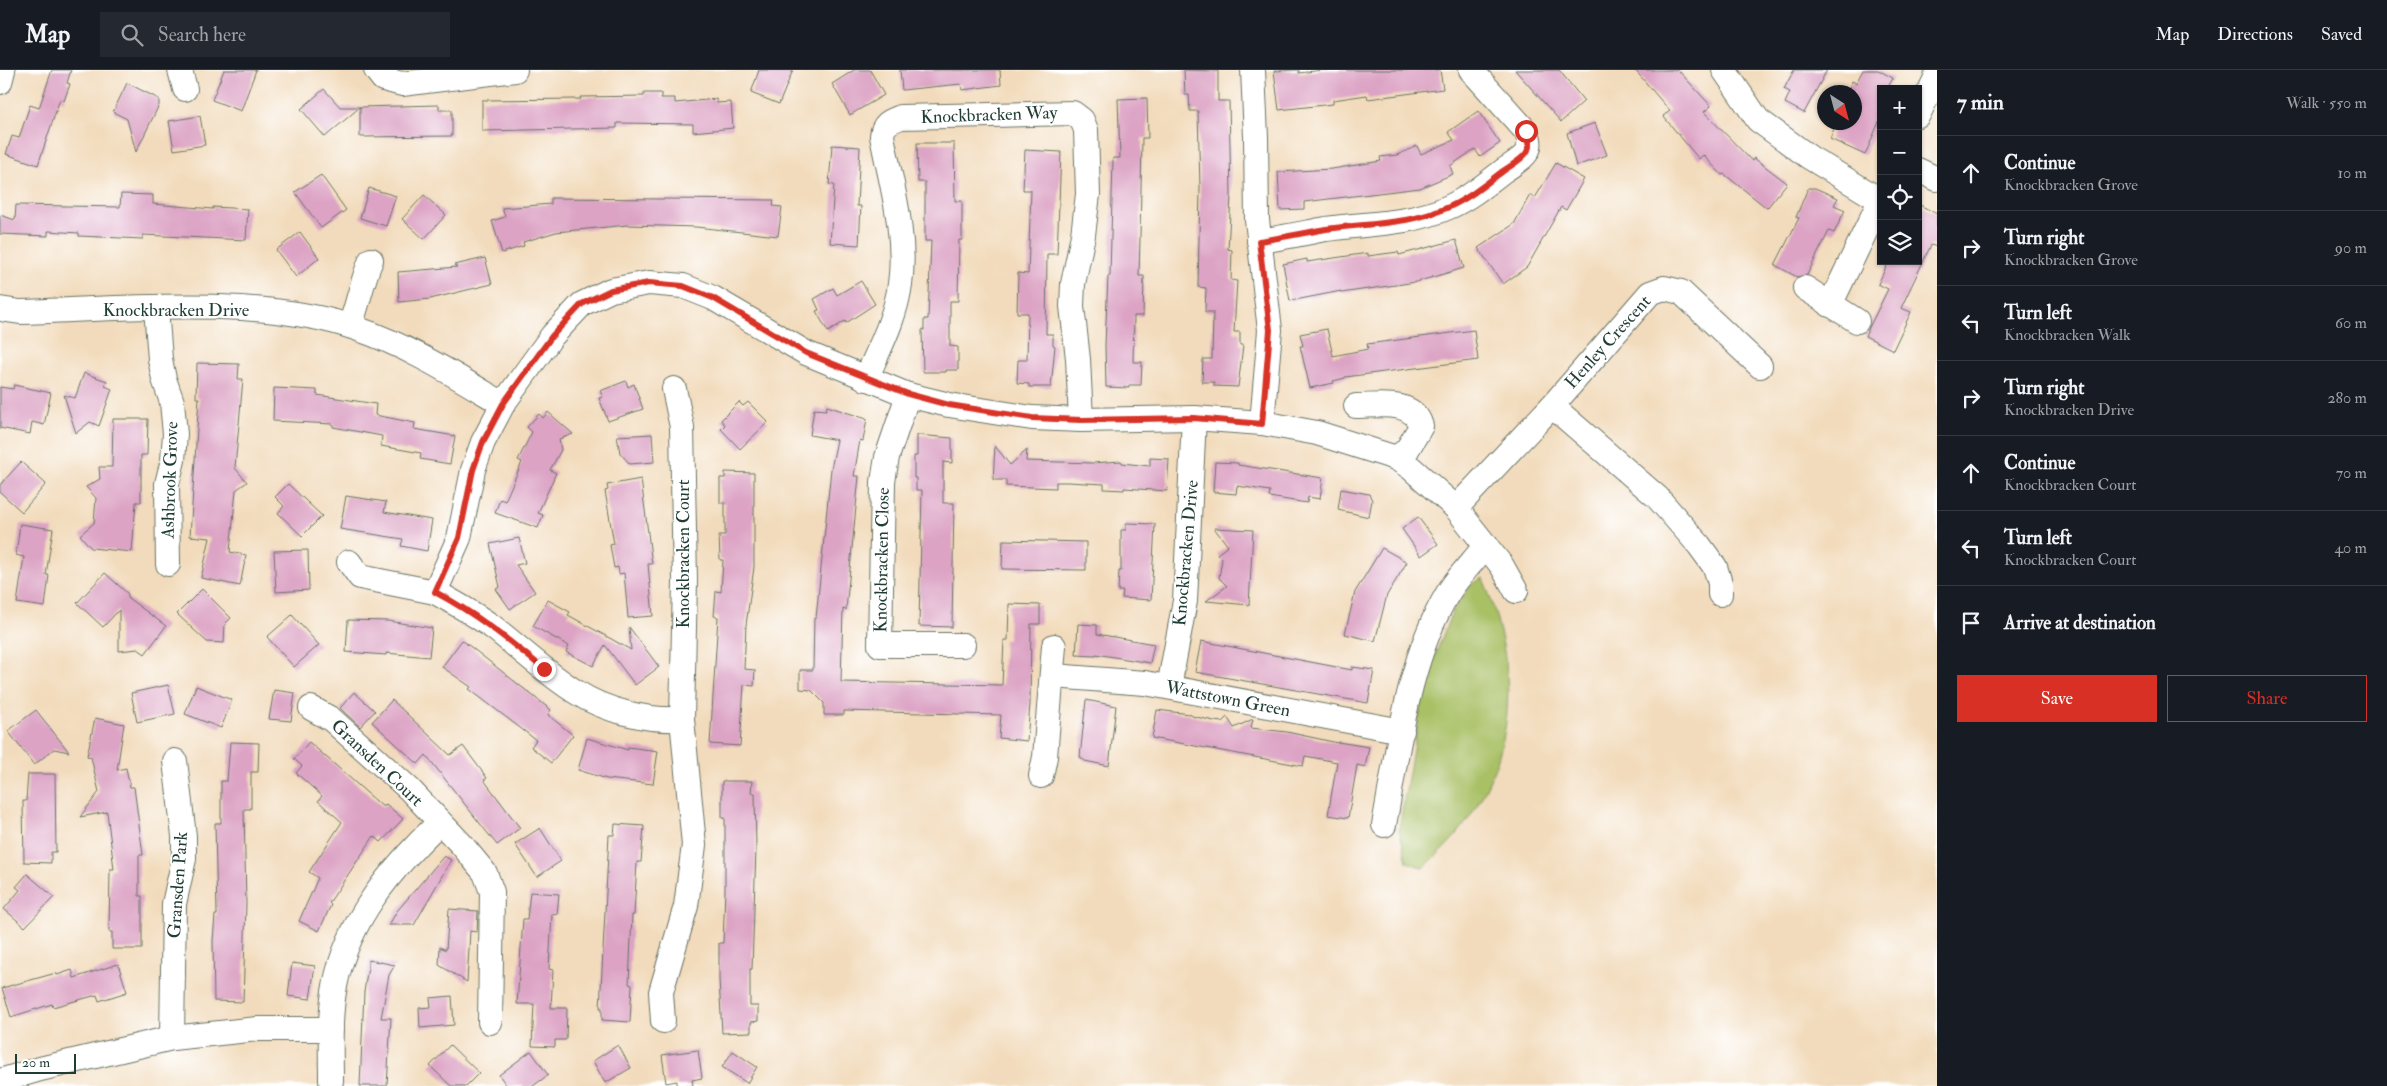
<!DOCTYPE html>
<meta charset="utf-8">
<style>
body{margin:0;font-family:"IM FELL Double Pica",serif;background:#242831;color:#f1f3f6}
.controls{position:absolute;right:15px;top:15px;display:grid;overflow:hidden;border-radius:0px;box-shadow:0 1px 4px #0004}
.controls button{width:45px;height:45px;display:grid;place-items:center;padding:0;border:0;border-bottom:1px solid #363941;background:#171b24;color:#f1f3f6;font:25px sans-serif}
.compass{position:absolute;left:1817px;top:15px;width:45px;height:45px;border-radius:50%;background:#171b24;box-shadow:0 1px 4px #0004;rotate:144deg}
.scale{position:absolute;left:15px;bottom:12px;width:61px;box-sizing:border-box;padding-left:5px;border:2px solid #1f3d34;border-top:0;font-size:14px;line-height:18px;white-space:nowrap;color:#1f3d34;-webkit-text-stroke:4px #fff;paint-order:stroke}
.stop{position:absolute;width:15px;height:15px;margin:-11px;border:4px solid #d93025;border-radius:50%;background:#fff}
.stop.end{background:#d93025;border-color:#fff;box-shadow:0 1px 5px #0008}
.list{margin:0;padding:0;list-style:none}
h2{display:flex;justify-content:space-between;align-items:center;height:65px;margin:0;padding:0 20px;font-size:21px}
h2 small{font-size:16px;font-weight:400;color:#9ea1a6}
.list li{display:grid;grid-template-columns:32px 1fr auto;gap:15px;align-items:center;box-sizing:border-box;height:75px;padding:0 20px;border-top:1px solid #363941}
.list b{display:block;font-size:19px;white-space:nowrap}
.list p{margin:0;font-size:16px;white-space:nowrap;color:#9ea1a6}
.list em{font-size:16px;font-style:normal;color:#9ea1a6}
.actions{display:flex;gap:10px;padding:15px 20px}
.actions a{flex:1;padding:11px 0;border:1px solid #d93025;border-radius:0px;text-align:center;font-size:18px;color:#d93025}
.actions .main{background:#d93025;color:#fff}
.icon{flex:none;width:28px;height:28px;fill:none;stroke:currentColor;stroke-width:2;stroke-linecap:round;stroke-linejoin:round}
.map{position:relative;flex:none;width:1937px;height:1016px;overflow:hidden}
header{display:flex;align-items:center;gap:30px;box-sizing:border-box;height:70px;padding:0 25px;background:#171b24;border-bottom:1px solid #363941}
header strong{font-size:24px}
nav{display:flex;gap:28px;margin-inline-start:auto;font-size:18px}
.search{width:350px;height:45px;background:#242831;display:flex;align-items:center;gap:12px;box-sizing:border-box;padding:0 18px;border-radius:0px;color:#9ea1a6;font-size:19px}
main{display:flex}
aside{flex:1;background:#171b24}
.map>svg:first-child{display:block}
</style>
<header>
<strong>Map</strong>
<div class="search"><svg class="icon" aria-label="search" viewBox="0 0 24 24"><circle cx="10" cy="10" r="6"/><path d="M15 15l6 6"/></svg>Search here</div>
<nav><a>Map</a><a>Directions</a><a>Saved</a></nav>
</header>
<main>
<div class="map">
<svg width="1937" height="1016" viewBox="0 0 1937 1016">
<rect width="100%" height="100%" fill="#fff"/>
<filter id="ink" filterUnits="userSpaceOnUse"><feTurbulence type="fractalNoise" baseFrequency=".02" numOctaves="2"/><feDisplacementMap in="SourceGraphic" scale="10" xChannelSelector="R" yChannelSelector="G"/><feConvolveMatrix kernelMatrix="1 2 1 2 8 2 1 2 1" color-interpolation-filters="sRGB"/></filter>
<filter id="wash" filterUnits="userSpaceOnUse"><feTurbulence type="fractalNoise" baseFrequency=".0096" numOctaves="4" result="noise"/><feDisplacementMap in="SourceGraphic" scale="20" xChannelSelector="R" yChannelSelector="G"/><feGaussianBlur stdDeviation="1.12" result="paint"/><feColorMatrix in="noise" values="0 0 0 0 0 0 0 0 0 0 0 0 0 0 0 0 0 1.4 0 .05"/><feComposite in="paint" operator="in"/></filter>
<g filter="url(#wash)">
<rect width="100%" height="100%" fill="#f2dbbc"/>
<path fill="#a9c065" stroke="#647e4c" d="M1483,508C1516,592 1521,673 1467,751C1455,769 1439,783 1424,798L1407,792L1399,759L1425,612L1452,542L1472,514Z"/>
<g id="blocks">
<g fill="#dca3c4">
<polygon points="52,0 71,0 67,13 70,14 64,31 60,29 38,95 6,84 12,66 19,68 30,35 39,38"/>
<polygon points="224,0 256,0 241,41 212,30"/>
<polygon points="759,0 793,0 779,34 751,23"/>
<polygon points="854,0 870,0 884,25 850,45 832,14"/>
<polygon points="900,0 1000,0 1001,15 962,20 961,14 902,20"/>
<polygon points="1184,0 1218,1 1218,31 1229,31 1231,126 1228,179 1232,180 1231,210 1237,211 1234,262 1240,262 1240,275 1243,275 1238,317 1214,316 1214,312 1202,312 1203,289 1212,289 1213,242 1205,242 1206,218 1198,217 1200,118 1198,41 1190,41 1189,25 1185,25"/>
<polygon points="1299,0 1299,3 1322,0 1440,0 1443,19 1368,29 1367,25 1333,30 1333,34 1279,40 1274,1"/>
<polygon points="1515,0 1559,0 1584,31 1561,52"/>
<polygon points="1635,0 1678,0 1711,36 1704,42 1752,91 1754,88 1787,113 1767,138 1724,104 1722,105 1703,85 1699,89 1663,46 1670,41"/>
<polygon points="1794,0 1827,0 1804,43 1785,33 1790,22 1784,19"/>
<polygon points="1863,0 1878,0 1893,8 1887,19 1881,19 1881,47 1865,85 1830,69 1835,56 1833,52 1854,52 1854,22 1847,22 1852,11 1856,13"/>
<polygon points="127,13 159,29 159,35 136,82 127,49 113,42"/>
<polygon points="324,19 340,37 360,37 325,67 301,39"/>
<polygon points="644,23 661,23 661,28 675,28 675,33 716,29 717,33 731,32 733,58 693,62 693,54 617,53 617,58 482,61 482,30 581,29 580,27 644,26"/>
<polygon points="1147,28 1148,68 1142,68 1140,168 1139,206 1144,206 1143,246 1134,246 1133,292 1142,292 1141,315 1129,315 1129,318 1106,317 1105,275 1108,206 1110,206 1113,88 1120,88 1118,29"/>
<polygon points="439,35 439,40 452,40 452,66 360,67 360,37"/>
<polygon points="1478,41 1500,73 1480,87 1475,79 1450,96 1453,104 1420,118 1304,132 1304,139 1280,140 1278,102 1332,99 1381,91 1380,87 1397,85 1417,76 1421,84 1454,70 1448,62"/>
<polygon points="200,46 205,75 174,80 169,51"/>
<polygon points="1595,53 1607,85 1576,96 1567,63"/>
<polygon points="917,73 954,73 955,131 962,131 962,170 959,170 958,231 950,231 950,276 958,277 958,300 946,300 946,302 923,302 922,260 924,260 924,249 928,249 931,171 925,171 925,112 918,112"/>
<polygon points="832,75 860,77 857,136 861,136 859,175 830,173 834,115 829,114"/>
<polygon points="1025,80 1061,82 1057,184 1047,184 1046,264 1053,264 1053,275 1055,276 1051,317 1029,317 1029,314 1017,313 1018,290 1027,290 1028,243 1017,243 1018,203 1028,204 1031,120 1023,120"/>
<polygon points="1556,93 1584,109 1566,140 1561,137 1527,197 1503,214 1478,178 1514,154 1530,125 1535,128"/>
<polygon points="321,105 346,140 321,158 295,122"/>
<polygon points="369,118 396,126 386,156 360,148"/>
<polygon points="1808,118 1815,118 1838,128 1834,135 1845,140 1834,163 1829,161 1807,205 1797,207 1775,195 1799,148 1796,147"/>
<polygon points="121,124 153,125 153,134 213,139 213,137 248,139 246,170 143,165 143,169 79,166 79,163 48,161 48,166 0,164 0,145 15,150 16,135 120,137"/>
<polygon points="424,125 446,145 424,169 402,149"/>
<polygon points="551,128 774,130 773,136 782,137 778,166 696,157 628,155 556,162 523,172 524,176 502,183 492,151 505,147 502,138 551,134"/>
<polygon points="1918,134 1937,144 1937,177 1931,175 1901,238 1911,242 1893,280 1865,266 1888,219 1878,214 1889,191 1918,191"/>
<polygon points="300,162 319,188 296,207 276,180"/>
<polygon points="1456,170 1464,198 1416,212 1341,223 1341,221 1290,231 1283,194 1307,189 1307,192 1368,183 1368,186 1398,182 1399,185"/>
<polygon points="485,188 492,214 430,229 399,232 398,202 457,197 454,195"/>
<polygon points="861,211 875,234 846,253 845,251 828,262 816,241 819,240 814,229 833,218 837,225"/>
<polygon points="1327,259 1333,286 1368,279 1367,274 1474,260 1478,290 1345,307 1345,308 1333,311 1334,313 1310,318 1300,276 1303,276 1300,264"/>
<polygon points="197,293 239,294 238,309 243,309 235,398 247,412 236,420 230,482 246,485 240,516 201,508 210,468 190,466 199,328 196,328"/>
<polygon points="84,303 107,311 105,316 112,319 99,356 90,352 76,363 64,325 75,328"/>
<polygon points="626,311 628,317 634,314 643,339 608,351 599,328 603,327 600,321"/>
<polygon points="14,315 51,323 44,355 32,352 30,364 0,358 0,317 13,319"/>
<polygon points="274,318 317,320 317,325 376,334 375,345 415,353 414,359 455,366 450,394 420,389 421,383 381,376 382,366 333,357 333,354 273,351"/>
<polygon points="739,332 743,336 748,332 768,352 740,379 721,359 725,355 721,350"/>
<polygon points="827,336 867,349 863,371 860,370 854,406 859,406 846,540 843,539 841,612 1002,615 1004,570 1008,570 1009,534 1040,535 1040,554 1031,554 1030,634 1027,671 999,668 1001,645 844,641 844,645 824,645 824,633 811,620 800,619 800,600 813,600 814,548 816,548 831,399 837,370 810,365 814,339 826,340"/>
<polygon points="548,342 573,364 559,369 561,380 550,400 556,403 538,443 543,445 538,458 495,443 500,429 505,431 522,392 518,390 532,362 527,357 539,344 543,348"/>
<polygon points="113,349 148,349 147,385 141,385 141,432 136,432 132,482 91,478 80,465 94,453 96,428 86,417 100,409 99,397 112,397"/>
<polygon points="652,364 654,392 630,394 620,383 617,366"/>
<polygon points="917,365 952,368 952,393 943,392 943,433 954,433 952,557 919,556 922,420 916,420 916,408 914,408 914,386 917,386"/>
<polygon points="995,376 1010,395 1027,380 1026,391 1093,393 1121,391 1122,393 1150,396 1150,388 1169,389 1167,421 1124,418 1124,420 1104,419 1104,414 1068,412 1056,412 1056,418 1006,416 1006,410 993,410"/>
<polygon points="21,392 46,414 22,442 0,422 0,415"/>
<polygon points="1215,392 1238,393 1238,395 1323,408 1320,429 1308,427 1307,433 1269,427 1270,421 1237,416 1236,424 1213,422"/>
<polygon points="725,402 754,403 754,497 746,555 744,599 755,600 754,616 744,615 740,676 710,674 718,547 714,546 716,521 721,522 723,490 720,490 719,465 725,465 725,433 720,433 720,408 725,408"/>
<polygon points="641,409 652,494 648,494 653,546 628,548 624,503 619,504 618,497 614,498 610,475 614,474 605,421 608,420 607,415"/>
<polygon points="288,414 322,446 302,466 278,443 284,436 275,427"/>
<polygon points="1341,419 1369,424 1372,430 1369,447 1338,440"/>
<polygon points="346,426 386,432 384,442 432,450 427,481 401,476 403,469 340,459"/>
<polygon points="1418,447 1438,474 1421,486 1402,459"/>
<polygon points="1126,453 1155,454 1151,530 1122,528 1123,521 1118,521 1119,501 1121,501 1121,460 1126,460"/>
<polygon points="20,454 53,459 46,505 49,505 45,537 17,533 24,487 16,485"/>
<polygon points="1214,458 1253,460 1249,535 1206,531 1227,516 1219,508 1222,489 1217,484 1228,476"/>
<polygon points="519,468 525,493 516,495 535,522 510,539 496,519 500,517 490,474"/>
<polygon points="1003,470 1086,472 1086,500 1002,499"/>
<polygon points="1382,478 1407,492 1387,525 1375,571 1345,564 1355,522"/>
<polygon points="308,480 309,520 276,522 274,481"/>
<polygon points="105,503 128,524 128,528 166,556 145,584 138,579 119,581 119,540 103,557 77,533"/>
<polygon points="202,519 231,548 225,554 224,573 207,572 177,544"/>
<polygon points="548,530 570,542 568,545 631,580 629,557 659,597 635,615 605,575 593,596 566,582 569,576 533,556"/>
<polygon points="292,545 319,575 294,597 267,567"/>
<polygon points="348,550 388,551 432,558 429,587 386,583 386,585 346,582"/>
<polygon points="1078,554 1097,555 1097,564 1154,574 1150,593 1096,584 1096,586 1076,585"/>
<polygon points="462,570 551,640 548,645 573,665 551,693 531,677 536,670 469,619 471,617 442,597"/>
<polygon points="1201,571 1352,600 1352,597 1374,600 1368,633 1195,602"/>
<polygon points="168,615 175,644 137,652 131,623"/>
<polygon points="196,616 232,630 221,658 185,644"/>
<polygon points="274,620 295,623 291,651 269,649"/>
<polygon points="354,622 375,641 360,657 340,638"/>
<polygon points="392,630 450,685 463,676 487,708 484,710 520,758 497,775 426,685 418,694 372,652"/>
<polygon points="1086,630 1116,636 1109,696 1085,691 1080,687"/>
<polygon points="36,640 69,682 54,679 34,695 8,661"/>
<polygon points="1157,640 1190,644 1192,646 1214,651 1222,652 1227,647 1234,658 1253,649 1251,658 1287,662 1338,673 1338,672 1369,677 1365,697 1357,695 1348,748 1328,745 1337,692 1305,686 1303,696 1152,668"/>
<polygon points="95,648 124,654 117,700 126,698 130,717 134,717 143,785 139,785 139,826 142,826 142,879 112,879 112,862 109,862 110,799 114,799 107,742 80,747 99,722 91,687 87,686"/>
<polygon points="587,668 628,680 628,677 658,681 653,714 607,709 578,700"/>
<polygon points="230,672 259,673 258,702 251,702 251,739 244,739 246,834 243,932 214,931 213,871 215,845 217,845 215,753 221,753 221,711 227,711"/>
<polygon points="309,672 383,737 386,734 403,749 381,772 374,766 329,833 331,835 319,861 299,851 318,808 309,802 342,752 318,731 322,726 296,703 302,696 294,689"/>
<polygon points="28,704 55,704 56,782 51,782 51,793 24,792 23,731 26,731"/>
<polygon points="722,711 752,711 751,723 755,723 756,779 752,899 750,899 750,936 758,936 758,951 751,952 751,962 722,963 719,909 719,873 723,873 725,820 725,748 722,748"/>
<polygon points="615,754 644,756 641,792 637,792 634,845 632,845 629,914 632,915 630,952 602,950 602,938 600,938 609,765 614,765"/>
<polygon points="540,758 561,791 537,807 515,774"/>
<polygon points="444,786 451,790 414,855 389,855 397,841"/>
<polygon points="27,804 54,827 25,857 4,839 20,820 16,817"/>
<polygon points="530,822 559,824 557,845 552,844 549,899 553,900 551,938 567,938 566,970 555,970 555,977 532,976 534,934 517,934 523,849 527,849"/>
<polygon points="449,839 478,841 477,862 470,861 467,912 439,895 440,877 446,880"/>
<polygon points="369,890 395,895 389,905 381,948 391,948 387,1016 360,1016 364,922"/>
<polygon points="292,893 315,896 310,929 288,926"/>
<polygon points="118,894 127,922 99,931 97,925 53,937 52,934 11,947 2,918 56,903 57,905 72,900 74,908"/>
<polygon points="452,926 454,955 420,958 419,938 431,937 430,928"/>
<polygon points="450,975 479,1003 466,1016 451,1016 430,996"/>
<polygon points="618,975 631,998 605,1013 593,991"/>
<polygon points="698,980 702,1008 692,1010 693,1016 677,1016 677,1011 666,1013 662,985"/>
<polygon points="531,981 548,1005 533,1016 507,1016 499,1005"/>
<polygon points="733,981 757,997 747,1013 722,997"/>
</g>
</g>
</g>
<g filter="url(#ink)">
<use href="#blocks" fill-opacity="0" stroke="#697464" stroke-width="1"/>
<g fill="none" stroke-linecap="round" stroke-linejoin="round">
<defs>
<g id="minor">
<polyline points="180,0 185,19"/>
<polyline points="376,0 383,9 402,14 515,0"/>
<polyline points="1253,0 1256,67 1257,150 1270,260 1262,353"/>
<polyline points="1724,0 1758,50 1809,87 1880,130"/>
<polyline points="0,12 3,0"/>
<polyline points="1918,45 1937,6"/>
<polyline points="1918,100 1937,109"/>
<path d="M1259,171C1281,168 1304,163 1326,159C1368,153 1409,155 1449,137C1469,128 1486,114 1503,101C1519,90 1537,83 1526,61L1471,0"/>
<polyline points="1805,218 1857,251"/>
<polyline points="1830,235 1881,129"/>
<polyline points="156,238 160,289 164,309 172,332 175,364 173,390 167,414 168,494"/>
<path d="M0,239L20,242C122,239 258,225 355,258C407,275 456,306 503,334L552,266L582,234L611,220L649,213L683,216L713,228L806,283L908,325L949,335L1032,348L1081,350L1194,348L1262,353L1317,363L1396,388L1411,398L1456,438L1502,496L1516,521"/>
<path d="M350,256C358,234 362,211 371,190"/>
<path d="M866,309C879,279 896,247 900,214C907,166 891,113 882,66C883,53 891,51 901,47L1073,43L1082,50L1086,60L1088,124L1083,165L1073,214L1072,236L1078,289L1081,350"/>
<polyline points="908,325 887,387 883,412 880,575 963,575"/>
<path d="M503,334L483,372L473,400L459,468L435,522C455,533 475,544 494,558C521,579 546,603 576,622C605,641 648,651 682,649"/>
<path d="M1356,336C1379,336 1413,329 1421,356L1407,380L1396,388"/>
<polyline points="1552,336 1657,427 1699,475 1715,497 1720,513 1720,524"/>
<polyline points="1456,438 1552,336 1650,223 1664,218 1681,222 1760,296"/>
<polyline points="349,492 360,507 435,522"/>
<polyline points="1053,606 1145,613 1402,661"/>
<polyline points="1169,617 1185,531 1194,348"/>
<polyline points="311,638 331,649 409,719 462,775 485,803 492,822 490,952"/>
<polyline points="1041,706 1045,687 1054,576"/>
<path d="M1384,755C1398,680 1408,589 1448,523C1458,506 1474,491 1486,475"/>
<polyline points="663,951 661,922 686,836 694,775 682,649 685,511 682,357 674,319"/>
<polyline points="172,968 174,834 184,789 184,766 175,691"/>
<polyline points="0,1011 40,999 172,968 258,959 331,959"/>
<path d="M331,1011C331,980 329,947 335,916C348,849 392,798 440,752"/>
</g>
</defs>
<use href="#minor" stroke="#697464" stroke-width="26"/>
<use href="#minor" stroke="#fff" stroke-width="24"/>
</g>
</g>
<g fill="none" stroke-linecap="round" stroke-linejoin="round" filter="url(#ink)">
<path stroke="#d93025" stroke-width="6" d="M544,599C509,570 475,543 435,522L459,468L473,400L483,372L503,334L552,266L582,234L611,220L649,213L683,216L713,228L806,283L908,324L949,335L1032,348L1081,350L1194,348L1262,354L1270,260L1259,171C1281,168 1304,163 1326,159C1368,153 1409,155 1449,137C1469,128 1486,114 1503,101C1519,90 1537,83 1526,61"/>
</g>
<g text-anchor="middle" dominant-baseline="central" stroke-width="4" stroke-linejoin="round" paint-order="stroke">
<g font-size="18" fill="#1f3d34" stroke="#fff">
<text transform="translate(989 45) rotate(-2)">Knockbracken Way</text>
<text x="176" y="240">Knockbracken Drive</text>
<text transform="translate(1608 272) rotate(-48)">Henley Crescent</text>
<text transform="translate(170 410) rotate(-88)">Ashbrook Grove</text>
<text transform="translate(1186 483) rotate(-85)">Knockbracken Drive</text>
<text transform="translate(683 484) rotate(-90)">Knockbracken Court</text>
<text transform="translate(882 490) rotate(-89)">Knockbracken Close</text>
<text transform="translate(1228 629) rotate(11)">Wattstown Green</text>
<text transform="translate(377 693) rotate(43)">Gransden Court</text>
<text transform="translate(178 815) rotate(-86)">Gransden Park</text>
</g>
</g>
</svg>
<div class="controls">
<button>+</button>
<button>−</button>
<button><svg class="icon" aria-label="locate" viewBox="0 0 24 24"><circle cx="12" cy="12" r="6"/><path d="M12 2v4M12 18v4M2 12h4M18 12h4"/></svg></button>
<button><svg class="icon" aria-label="layers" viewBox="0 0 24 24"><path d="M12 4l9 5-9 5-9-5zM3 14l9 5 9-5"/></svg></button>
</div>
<svg class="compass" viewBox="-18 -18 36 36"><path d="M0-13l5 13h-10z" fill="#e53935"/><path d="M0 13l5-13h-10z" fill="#9ea1a6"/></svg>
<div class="scale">20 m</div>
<div class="stop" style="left:1526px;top:61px"></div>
<div class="stop end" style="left:544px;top:599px"></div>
</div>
<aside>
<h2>7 min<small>Walk · 550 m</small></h2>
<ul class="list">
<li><svg class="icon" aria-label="ahead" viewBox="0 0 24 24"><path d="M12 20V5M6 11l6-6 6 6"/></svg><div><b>Continue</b><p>Knockbracken Grove</p></div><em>10 m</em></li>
<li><svg class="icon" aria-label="right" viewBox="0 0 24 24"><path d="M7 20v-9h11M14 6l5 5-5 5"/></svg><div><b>Turn right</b><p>Knockbracken Grove</p></div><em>90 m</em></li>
<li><svg class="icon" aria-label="left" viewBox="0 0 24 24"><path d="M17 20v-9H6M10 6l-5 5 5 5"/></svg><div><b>Turn left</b><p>Knockbracken Walk</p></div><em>60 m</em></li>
<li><svg class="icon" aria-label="right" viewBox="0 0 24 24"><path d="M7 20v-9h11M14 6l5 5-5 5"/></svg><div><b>Turn right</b><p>Knockbracken Drive</p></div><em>280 m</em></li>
<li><svg class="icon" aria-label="ahead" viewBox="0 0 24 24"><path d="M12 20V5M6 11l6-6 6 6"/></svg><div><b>Continue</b><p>Knockbracken Court</p></div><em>70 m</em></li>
<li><svg class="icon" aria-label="left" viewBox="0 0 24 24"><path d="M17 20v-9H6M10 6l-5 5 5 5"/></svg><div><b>Turn left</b><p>Knockbracken Court</p></div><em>40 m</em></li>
<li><svg class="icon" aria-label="arrive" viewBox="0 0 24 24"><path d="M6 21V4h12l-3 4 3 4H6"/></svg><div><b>Arrive at destination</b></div></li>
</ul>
<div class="actions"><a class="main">Save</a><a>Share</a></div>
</aside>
</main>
